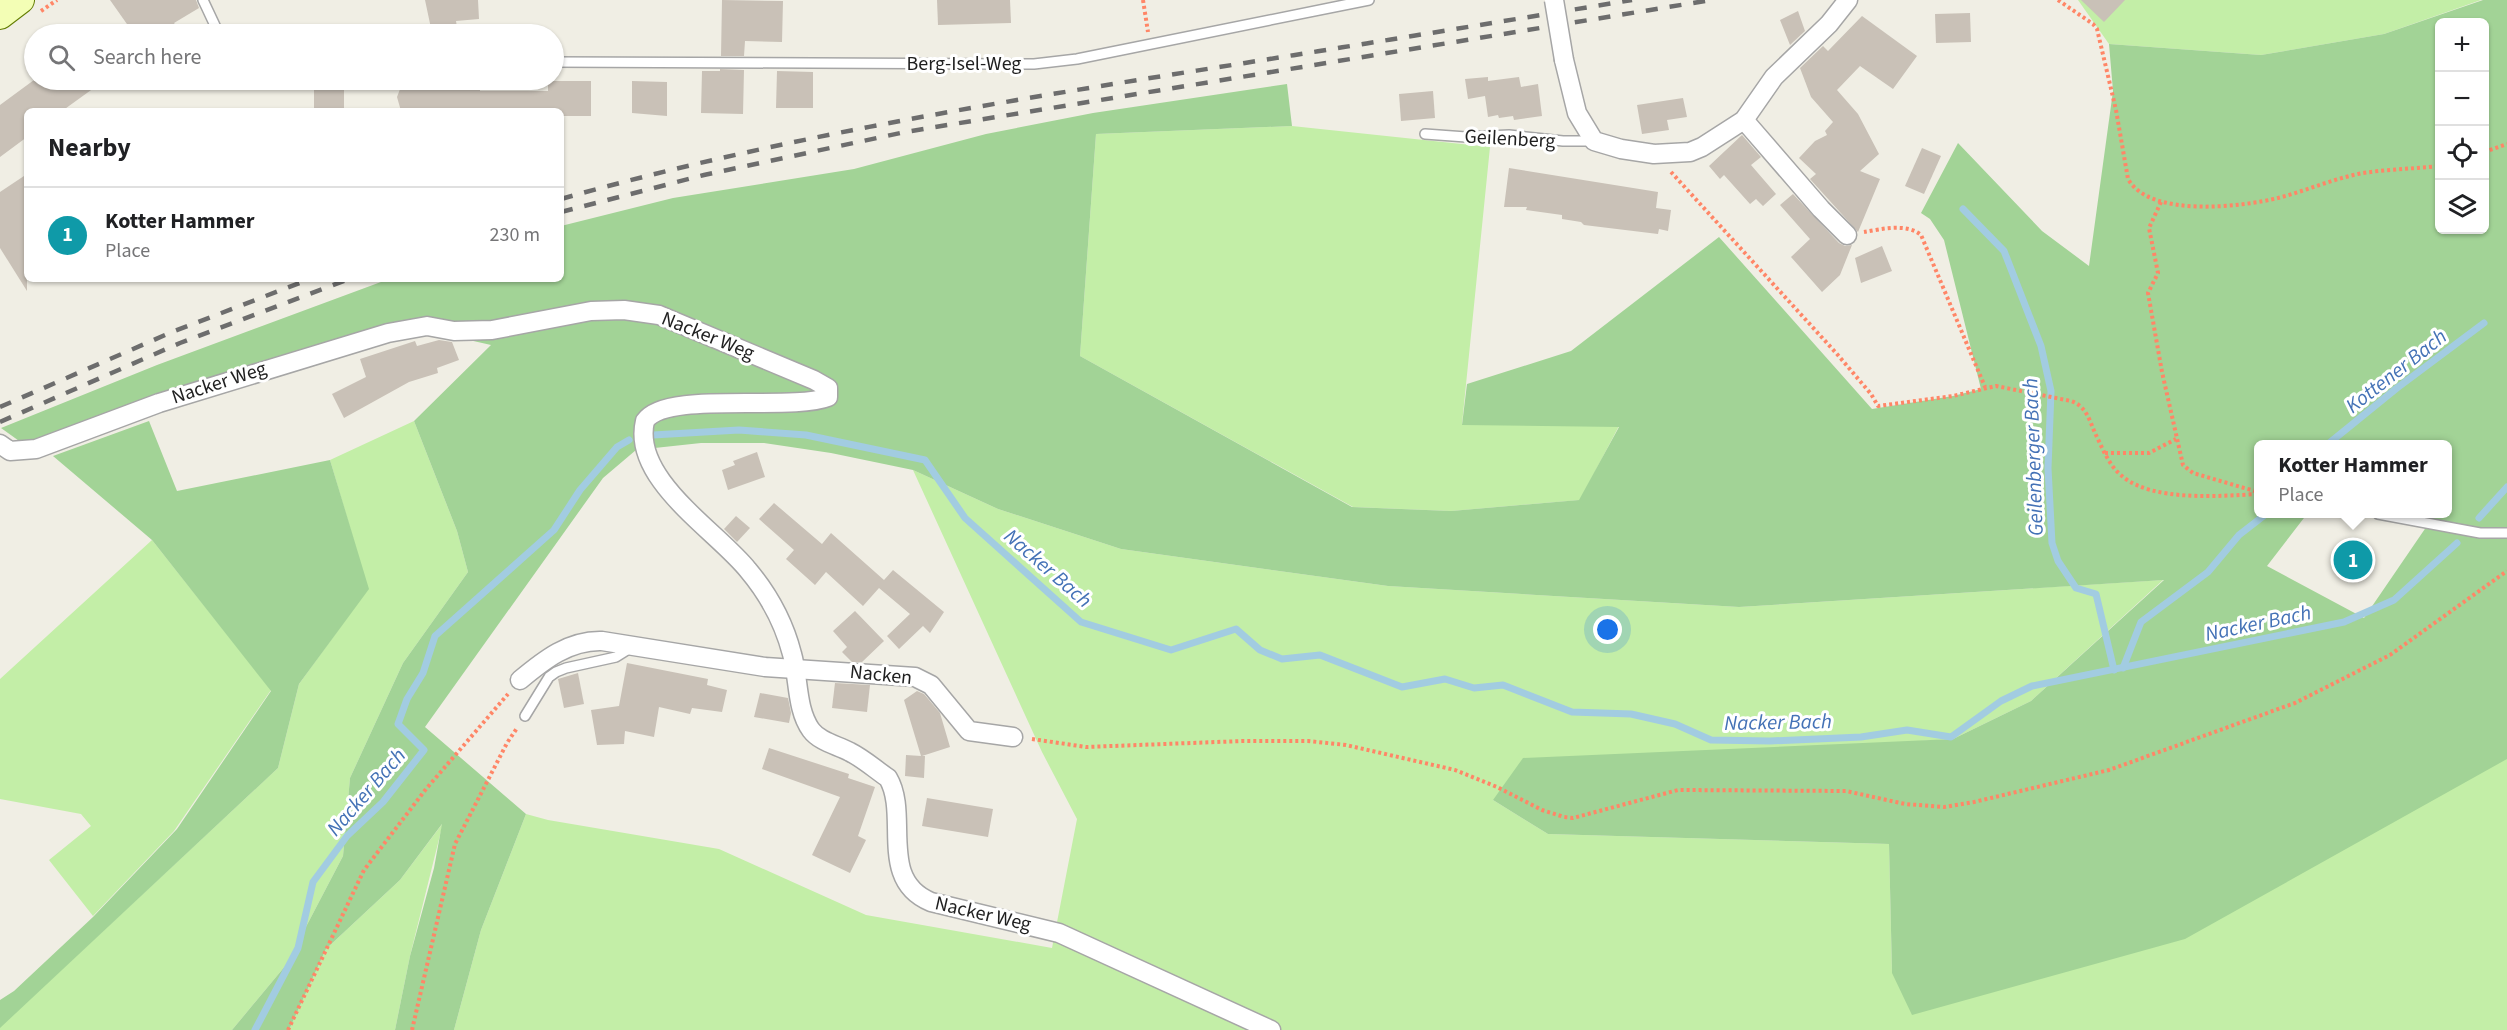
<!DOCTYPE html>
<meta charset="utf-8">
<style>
body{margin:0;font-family:"Source Sans 3",sans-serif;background:#f2f2f2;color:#202124}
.controls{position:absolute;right:18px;top:18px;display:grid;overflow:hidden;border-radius:9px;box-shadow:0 2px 4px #0004}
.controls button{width:54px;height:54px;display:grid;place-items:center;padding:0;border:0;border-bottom:2px solid #e0e0e0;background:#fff;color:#202124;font:30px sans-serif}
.you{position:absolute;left:1608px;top:630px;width:21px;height:21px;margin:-15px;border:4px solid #fff;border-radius:50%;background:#1a73e8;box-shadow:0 0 0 9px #1a73e833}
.badge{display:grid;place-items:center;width:39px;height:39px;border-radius:50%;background:#ce1400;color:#fff;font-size:20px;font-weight:700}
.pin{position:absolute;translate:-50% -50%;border:3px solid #fff;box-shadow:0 2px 6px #0006}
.popup{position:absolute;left:2254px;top:440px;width:198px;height:78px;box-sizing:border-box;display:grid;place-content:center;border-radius:9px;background:#fff;filter:drop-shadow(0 2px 4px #0005);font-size:20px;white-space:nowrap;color:#757577}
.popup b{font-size:22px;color:#202124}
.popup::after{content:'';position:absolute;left:50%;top:100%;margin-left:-12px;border:12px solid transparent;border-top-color:#fff}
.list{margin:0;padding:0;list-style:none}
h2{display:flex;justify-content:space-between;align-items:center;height:78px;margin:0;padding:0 24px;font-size:26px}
h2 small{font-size:20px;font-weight:400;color:#757577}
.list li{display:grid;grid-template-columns:39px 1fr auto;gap:18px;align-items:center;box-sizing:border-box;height:96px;padding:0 24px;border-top:2px solid #e0e0e0}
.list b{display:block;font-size:22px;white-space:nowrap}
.list p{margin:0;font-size:20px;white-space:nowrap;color:#757577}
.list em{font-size:20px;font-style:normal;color:#757577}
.icon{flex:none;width:33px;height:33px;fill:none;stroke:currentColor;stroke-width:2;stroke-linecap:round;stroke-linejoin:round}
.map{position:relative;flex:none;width:2507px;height:1030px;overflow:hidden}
.search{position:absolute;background:#fff;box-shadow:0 2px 4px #0004;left:24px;top:24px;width:540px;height:66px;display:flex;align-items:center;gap:15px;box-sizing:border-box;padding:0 21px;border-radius:33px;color:#757577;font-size:22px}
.panel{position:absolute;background:#fff;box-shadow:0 2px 4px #0004;left:24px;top:108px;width:540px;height:174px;border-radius:9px}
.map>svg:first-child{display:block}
</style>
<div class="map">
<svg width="2507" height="1030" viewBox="0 0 2507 1030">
<rect width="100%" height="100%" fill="#f0eee4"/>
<g fill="#c3eea7">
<polygon points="2078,0 2481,0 2384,34 2261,55 2109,44"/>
<polygon points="1292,126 1490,147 1462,424 1619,426 1580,500 1451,511 1353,507 1080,356 1096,134"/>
<polygon points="414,421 457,531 468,572 403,663 350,778 343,856 286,965 232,1030 0,1030 0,1027 278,768 299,684 368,589 330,460"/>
<polygon points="913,470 998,509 1121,549 1388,586 1739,607 2163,580 2031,701 1953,739 1856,745 1493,800 1548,834 1889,844 1892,973 2507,756 2507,1030 454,1030 481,930 526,814 548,820 719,849 866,915 1052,948 1077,819 1042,752"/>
<polygon points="152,540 271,690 174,831 93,916 49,860 91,826 81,814 0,799 0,679"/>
<polygon points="443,823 410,956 395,1030 289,1030 326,949 400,880"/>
</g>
<g fill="#a2d396" fill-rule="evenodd">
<path d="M2483,0H2507V759L2185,939L1912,1015L1892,973L1889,844L1548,834L1493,800L1523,758L1953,739L2031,701L2164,580L1739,607L1388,586L1121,549L998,509L913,470L831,453L764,443H701L636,450L603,478L425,727L526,814L481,930L454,1030H395L410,956L434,868L442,824L400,880L326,949L289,1030H232L286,965L343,856L350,778L403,663L468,572L457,531L414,421L491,345L394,323L22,443L1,428L157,365L389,279H561V226L673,198L854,169L986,134L1093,113L1287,84L1292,126L1096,134L1080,356L1352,507L1451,511L1579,500L1619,427L1462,425L1467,384L1571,351L1719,237L1872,409L1953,396L1981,389L1944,240L1930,219L1921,213L1958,143L2042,231L2089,266L2113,91L2109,44L2261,55L2384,34ZM2440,22H2484V230H2440ZM2258,444H2448V514H2404L2431,520L2364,618L2267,566L2307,514H2258Z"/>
<polygon points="149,421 177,491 330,460 369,589 299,684 278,768 0,1028 0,1000 14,991 93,917 177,829 271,691 152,540 53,456"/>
</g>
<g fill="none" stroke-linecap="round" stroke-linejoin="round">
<g stroke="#a2cce1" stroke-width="7">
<polyline points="1963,209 2004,251 2041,346 2051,391 2048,468 2052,543 2058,561 2076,588 2096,594 2114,670"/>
<polyline points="653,435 739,430 806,435 925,460 965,518 1081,622 1171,650 1236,629 1260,650 1282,659 1320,655 1402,687 1445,679 1474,688 1503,685 1572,712 1631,714 1675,724 1711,740 1770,741 1861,737 1907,730 1951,737 2001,701 2032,686 2344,622 2394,600 2457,543"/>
<polyline points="2328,444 2397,388 2484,323"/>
<polyline points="2479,518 2507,487"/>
<polyline points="2123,668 2141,622 2208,572 2239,535 2266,514"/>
<polyline points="255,1030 298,948 313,882 347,836 383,802 424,750 398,724 407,699 423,673 435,636 554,530 580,490 617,447 629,440"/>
</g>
</g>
<g fill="#c9c1b7">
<polygon points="110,0 196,0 199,8 174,23 182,34 134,34"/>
<polygon points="425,0 478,0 479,19 456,21 457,27 432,33"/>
<polygon points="722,0 783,1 782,42 745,41 744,56 721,56"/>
<polygon points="937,0 1010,0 1011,23 938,25"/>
<polygon points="2081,0 2125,0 2104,22"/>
<polygon points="1798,11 1805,31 1790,45 1780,20"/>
<polygon points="1970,13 1971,42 1936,43 1935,14"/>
<polygon points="1862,16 1917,56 1893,89 1860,66 1837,90 1858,114 1879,154 1860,171 1880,179 1858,232 1810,179 1816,174 1799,158 1815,141 1827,135 1825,131 1833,122 1811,97 1800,68 1823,46 1828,51"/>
<polygon points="720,69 744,70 743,114 701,113 702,71 720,71"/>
<polygon points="777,71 813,72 813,108 776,108"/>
<polygon points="1488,77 1488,81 1519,77 1521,87 1538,84 1542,116 1514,120 1513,116 1499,118 1498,115 1488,117 1485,96 1468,99 1465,79"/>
<polygon points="34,80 105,80 62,111 27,111 27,137 0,157 0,105"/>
<polygon points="548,81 591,81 591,116 561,116 561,111 401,111 397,97 402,84 457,85 457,82 480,82 480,91 548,91"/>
<polygon points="632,81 667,82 667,116 632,113"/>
<rect x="314" y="84" width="30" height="27"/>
<polygon points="1433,91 1435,118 1401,121 1399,94"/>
<polygon points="1683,98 1687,117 1667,120 1669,130 1642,134 1637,105"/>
<polygon points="1742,135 1761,157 1751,165 1776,194 1763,206 1756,199 1750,204 1724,175 1720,179 1709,166"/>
<polygon points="1922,148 1941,156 1924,194 1905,186"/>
<polygon points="1509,168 1658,192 1656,208 1671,210 1668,231 1659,229 1658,234 1584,225 1581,222 1562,219 1562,215 1526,210 1527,207 1504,207"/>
<polygon points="27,174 27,291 0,248 0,192"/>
<polygon points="1793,194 1839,243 1845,246 1852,245 1840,275 1822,292 1791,257 1810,239 1780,205"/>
<polygon points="1882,246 1892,271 1861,283 1855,258"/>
<polygon points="439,340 452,342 459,360 437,368 438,373 409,382 344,418 332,394 366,377 360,359 415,341 417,346"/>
<polygon points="757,452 765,477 728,490 722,470 735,465 733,461"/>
<polygon points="774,503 822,544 831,533 884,580 893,570 944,612 930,633 923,626 899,649 887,636 910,614 879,588 863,606 826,572 815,585 786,559 794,550 759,519"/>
<polygon points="736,516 750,528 737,542 724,529"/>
<polygon points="2348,546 2368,559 2357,575 2337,561"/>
<polygon points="855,611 884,641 862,662 852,662 842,652 847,647 833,631"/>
<polygon points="627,663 708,679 707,685 727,690 722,712 692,708 690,714 659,707 654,737 625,731 624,744 597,745 591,710 619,706"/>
<polygon points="578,673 584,704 564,708 558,679"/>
<polygon points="835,683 870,685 867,712 832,708"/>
<polygon points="917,691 924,694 940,713 950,747 922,756 925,756 924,778 905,776 906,755 921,756 904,700"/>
<polygon points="760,693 788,698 791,713 789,723 754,717"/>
<polygon points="769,748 849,774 848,778 875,787 858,836 866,840 850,873 812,855 840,797 762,769"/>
<polygon points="927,798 993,809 988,837 922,826"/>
</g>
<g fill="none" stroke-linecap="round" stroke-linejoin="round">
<defs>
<g id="service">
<polyline points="203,0 219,34"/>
<polyline points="554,62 1034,64 1077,59 1369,0"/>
<polyline points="1425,134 1466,137 1509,135 1563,141 1594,141"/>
<polyline points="2378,514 2480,533 2507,533"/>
<polyline points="525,716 549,677 556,672 566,668 616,657 632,647"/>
</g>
<g id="minor">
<polyline points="1564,60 1577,113 1594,141 1621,149 1654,154 1690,152 1702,147 1744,120 1774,77 1829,24 1848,0"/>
<polyline points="1744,120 1821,209 1847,235"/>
<path d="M0,444L10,451L36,449L159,403L388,333L427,326L454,331L492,330L591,311L624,310L659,315L814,380L828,388V397C791,412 665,390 645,421C631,479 717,531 748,570C769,595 784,623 792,654C799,678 796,709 811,730C820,742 837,745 850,752C864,759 876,770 888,778C910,815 877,880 931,902L1059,933L1271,1030"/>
<path d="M520,680C544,660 569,640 602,641L765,667L915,677L931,685L969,731L1013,737"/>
</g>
<polyline id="secondary" points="0,16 21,0"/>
</defs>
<use href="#service" stroke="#a6a6a6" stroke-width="12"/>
<use href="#minor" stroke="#a6a6a6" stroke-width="21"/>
<use href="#secondary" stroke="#627c00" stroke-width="28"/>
<g stroke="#ff8667" stroke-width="4" stroke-dasharray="3 3" stroke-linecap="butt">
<polyline points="1143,0 1148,32"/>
<path d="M2058,0L2093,24L2097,29L2116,110L2128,179C2150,218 2241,207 2278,198C2305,191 2330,180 2358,174C2384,169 2412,169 2440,166"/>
<polyline points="41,11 57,0"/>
<polyline points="2484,152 2507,144"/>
<path d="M1671,172L1837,354L1871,394L1878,406L1953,396L1996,386L2071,401C2086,406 2089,419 2095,433C2102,447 2109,466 2122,476C2152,502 2221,496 2258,494"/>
<polyline points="2161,202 2149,228 2158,273 2148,293 2162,372 2183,465 2193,473 2258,492"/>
<path d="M1864,232C1881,229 1907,223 1921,235L1985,387"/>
<polyline points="2105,453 2149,453 2176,439"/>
<polyline points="1032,739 1086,747 1243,741 1308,741 1346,745 1455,770 1497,787 1542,810 1564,817 1573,818 1678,790 1846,791 1905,804 1944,807 1974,802 2109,770 2295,703 2390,655 2507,571"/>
<polyline points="288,1030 364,870 426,789 508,694"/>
<polyline points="412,1030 455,844 507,743 517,728"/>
</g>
<use href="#service" stroke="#fff" stroke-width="9"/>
<use href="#minor" stroke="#fff" stroke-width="18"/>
<use href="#secondary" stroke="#f3feb5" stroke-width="26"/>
<g stroke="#6d6d6d" stroke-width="4.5" stroke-dasharray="12 12" stroke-linecap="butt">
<path d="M561,199C769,140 981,105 1194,71C1340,48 1486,24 1632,0"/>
<polyline points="561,212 704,175 905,132 1711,0"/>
<polyline points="0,407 172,332 310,279"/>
<polyline points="0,422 180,343 349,279"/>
</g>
<defs>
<polyline id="minor-bridge" points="1554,0 1564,60"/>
</defs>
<use href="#minor-bridge" stroke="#a6a6a6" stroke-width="21" stroke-linecap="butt"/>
<use href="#minor-bridge" stroke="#fff" stroke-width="18"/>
</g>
<g text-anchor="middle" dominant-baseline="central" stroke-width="6" stroke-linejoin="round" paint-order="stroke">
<g font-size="20" fill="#1f1f1f" stroke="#fff">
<text x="964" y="64">Berg-Isel-Weg</text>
<text transform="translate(1510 139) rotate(3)">Geilenberg</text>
<text transform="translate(708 336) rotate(22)">Nacker Weg</text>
<text transform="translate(219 383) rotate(-18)">Nacker Weg</text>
<text transform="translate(881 675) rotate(6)">Nacken</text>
<text transform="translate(983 914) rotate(13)">Nacker Weg</text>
</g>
<g font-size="21" font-style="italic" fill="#4472b6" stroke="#fff">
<text transform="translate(2396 371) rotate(-38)">Kottener Bach</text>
<text transform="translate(2033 457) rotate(-92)">Geilenberger Bach</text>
<text transform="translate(1048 568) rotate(41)">Nacker Bach</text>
<text transform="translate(2258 623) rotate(-12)">Nacker Bach</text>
<text transform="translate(1778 722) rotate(-1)">Nacker Bach</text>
<text transform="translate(366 792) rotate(-49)">Nacker Bach</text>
</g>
</g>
</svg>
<div class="controls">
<button>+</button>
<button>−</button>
<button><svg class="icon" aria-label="locate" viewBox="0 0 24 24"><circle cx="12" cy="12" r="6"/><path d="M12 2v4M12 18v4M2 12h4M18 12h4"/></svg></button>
<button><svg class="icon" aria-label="layers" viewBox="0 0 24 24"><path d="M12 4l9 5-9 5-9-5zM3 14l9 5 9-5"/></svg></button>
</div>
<div class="you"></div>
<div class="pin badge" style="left:2353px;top:560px;background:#0f9aa8">1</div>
<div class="popup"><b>Kotter Hammer</b>Place</div>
<div class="search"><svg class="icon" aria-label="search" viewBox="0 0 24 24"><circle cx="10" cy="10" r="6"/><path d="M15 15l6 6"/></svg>Search here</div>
<section class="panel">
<h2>Nearby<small></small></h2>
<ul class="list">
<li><span class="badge" style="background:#0f9aa8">1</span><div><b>Kotter Hammer</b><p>Place</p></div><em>230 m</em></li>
</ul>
</section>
</div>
